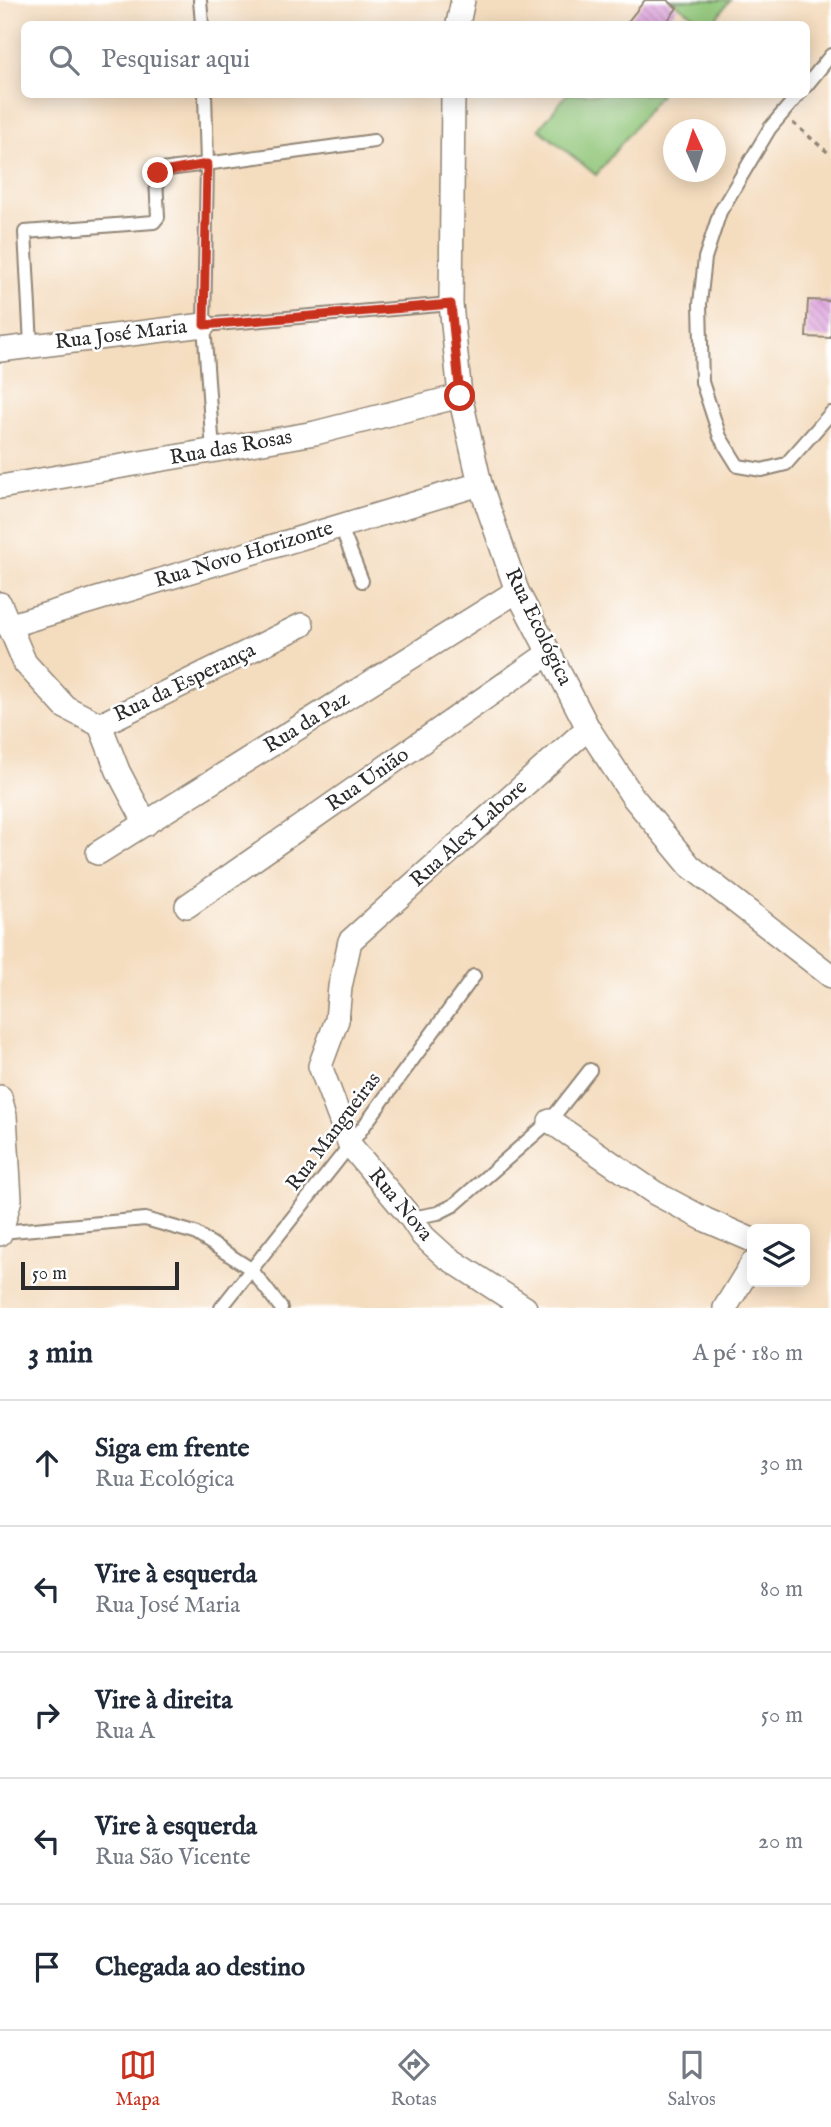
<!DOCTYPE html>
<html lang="pt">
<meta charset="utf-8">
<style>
body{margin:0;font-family:"IM FELL English",serif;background:#f2f2f3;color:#1f2937}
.controls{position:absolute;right:21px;bottom:21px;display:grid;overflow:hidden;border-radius:10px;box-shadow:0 4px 18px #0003}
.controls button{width:63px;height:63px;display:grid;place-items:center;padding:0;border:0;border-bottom:2px solid #e0e1e3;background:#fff;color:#1f2937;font:35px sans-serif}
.compass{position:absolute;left:663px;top:119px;width:63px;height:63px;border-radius:50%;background:#fff;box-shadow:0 4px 18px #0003;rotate:356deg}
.scale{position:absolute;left:21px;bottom:18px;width:158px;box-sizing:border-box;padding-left:7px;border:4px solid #2b2b2b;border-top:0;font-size:19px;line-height:24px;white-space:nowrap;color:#2b2b2b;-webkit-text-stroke:5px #fff;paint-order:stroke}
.stop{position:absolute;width:21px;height:21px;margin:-16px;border:5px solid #c8321e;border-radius:50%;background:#fff}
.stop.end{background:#c8321e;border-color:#fff;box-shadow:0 2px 7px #0008}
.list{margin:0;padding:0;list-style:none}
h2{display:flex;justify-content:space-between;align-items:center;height:91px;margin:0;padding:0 28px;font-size:30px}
h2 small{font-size:23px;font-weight:400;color:#747a83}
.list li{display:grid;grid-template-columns:46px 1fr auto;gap:21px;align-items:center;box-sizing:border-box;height:126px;padding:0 28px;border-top:2px solid #e0e1e3}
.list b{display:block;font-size:26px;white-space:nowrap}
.list p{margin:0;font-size:23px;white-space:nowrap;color:#747a83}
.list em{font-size:23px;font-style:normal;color:#747a83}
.icon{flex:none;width:38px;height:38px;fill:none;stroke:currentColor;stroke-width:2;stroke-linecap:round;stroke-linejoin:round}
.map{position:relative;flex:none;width:831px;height:1308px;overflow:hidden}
.search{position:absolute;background:#fff;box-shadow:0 4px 18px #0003;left:21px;right:21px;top:21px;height:77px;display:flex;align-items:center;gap:18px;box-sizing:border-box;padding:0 24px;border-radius:10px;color:#747a83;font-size:26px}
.sheet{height:721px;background:#fff}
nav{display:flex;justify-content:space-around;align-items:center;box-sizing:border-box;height:98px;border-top:2px solid #e0e1e3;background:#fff;font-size:19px;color:#747a83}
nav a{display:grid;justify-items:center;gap:4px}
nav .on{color:#c8321e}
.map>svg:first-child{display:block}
</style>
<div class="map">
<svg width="831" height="1308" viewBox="0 0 831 1308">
<defs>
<pattern id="building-back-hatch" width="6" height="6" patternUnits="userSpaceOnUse" patternTransform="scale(1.75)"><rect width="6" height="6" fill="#dea2dc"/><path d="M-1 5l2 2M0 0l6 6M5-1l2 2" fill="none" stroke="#b484b3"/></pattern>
</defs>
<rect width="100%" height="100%" fill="#fff"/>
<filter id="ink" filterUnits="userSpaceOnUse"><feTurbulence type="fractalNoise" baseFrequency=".0143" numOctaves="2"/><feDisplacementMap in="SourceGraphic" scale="14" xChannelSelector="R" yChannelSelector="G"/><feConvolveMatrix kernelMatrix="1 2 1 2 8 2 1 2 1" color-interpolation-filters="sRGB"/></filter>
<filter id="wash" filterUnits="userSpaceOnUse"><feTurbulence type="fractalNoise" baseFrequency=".00686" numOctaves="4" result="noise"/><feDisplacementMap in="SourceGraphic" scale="28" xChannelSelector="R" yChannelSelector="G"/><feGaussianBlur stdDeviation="1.57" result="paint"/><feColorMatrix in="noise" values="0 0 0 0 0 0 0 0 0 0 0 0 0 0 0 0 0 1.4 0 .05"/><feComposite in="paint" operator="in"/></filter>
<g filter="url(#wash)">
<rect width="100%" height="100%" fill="#f4dcbe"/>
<g fill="#8ec476" stroke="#5c7850" stroke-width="2">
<polygon points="671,0 730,0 712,24 705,24"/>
<polygon points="567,94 660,94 660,95 596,175 539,129"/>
</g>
<g id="blocks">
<g fill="url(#building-back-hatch)">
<polygon points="645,0 667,0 677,8 665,24 626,24"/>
<polygon points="808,300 831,301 831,338 806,337"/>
</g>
</g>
</g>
<g filter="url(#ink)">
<use href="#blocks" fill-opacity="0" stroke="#908474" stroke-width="2"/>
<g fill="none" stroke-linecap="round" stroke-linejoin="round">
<defs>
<g id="lane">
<polyline points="200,0 202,24"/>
<polyline points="806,86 831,55"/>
<polyline points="205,94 207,165 204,325 213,451"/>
<polyline points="799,94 770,128 720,212 705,258 700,304 702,382 720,437 738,466 762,470 786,464 831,413"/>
<polyline points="204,325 451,304"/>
<polyline points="31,345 25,232 154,222 158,217 156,178 158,173 162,170 374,141"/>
<polyline points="340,525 362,581"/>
<polyline points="411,1218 438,1213 454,1205 550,1121 590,1070"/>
<polyline points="1,1232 145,1219 195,1233 251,1269 281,1308"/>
<polyline points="221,1308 350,1145 474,976"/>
</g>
<g id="street">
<polyline points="458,24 463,0"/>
<polyline points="453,94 451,304 460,396 480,484 517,591 588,728 633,797 690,866 831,976"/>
<polyline points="0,350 204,325"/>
<polyline points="0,487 315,433 460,396"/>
<polyline points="0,604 25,663 65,707 100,725"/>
<polyline points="8,626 480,484"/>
<polyline points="100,725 302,625"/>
<polyline points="100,725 118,771 146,824"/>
<polyline points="98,853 517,591"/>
<polyline points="187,906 549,653"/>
<polyline points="0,1097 5,1116 10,1199 0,1234"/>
<polyline points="550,1121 655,1193 706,1220 752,1240"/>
<polyline points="525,1308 445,1256 423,1236 411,1218 350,1145 320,1066 337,1020 340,987 350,941 588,728"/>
<polyline points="725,1308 752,1264"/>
</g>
</defs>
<use href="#lane" stroke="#908474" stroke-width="16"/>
<use href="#street" stroke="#908474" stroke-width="26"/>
<g stroke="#908474" stroke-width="3.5" stroke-dasharray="5 5" stroke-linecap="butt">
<polyline points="704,24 705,24"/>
<polyline points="793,123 831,155"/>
</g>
<use href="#lane" stroke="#fff" stroke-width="12"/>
<use href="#street" stroke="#fff" stroke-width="23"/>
</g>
</g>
<g fill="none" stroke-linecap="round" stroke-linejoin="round" filter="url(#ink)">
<polyline stroke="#c8321e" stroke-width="9" points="158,173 207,164 204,325 451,304 460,396"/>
</g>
<g text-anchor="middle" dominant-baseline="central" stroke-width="5" stroke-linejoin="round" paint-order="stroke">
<g font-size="21" fill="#2b2b2b" stroke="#fff">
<text transform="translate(121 335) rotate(-7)">Rua José Maria</text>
<text transform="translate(231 448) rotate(-10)">Rua das Rosas</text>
<text transform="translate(244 555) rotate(-17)">Rua Novo Horizonte</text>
<text transform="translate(538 627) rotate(64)">Rua Ecológica</text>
<text transform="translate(185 683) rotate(-26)">Rua da Esperança</text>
<text transform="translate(307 723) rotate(-32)">Rua da Paz</text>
<text transform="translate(368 780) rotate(-35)">Rua União</text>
<text transform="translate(469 834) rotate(-42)">Rua Alex Labore</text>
<text transform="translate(334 1132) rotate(-53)">Rua Mangueiras</text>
<text transform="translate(400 1205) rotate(50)">Rua Nova</text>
</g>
</g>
</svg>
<div class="controls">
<button><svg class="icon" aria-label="layers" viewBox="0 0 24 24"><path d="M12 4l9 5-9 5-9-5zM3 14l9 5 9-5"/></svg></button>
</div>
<svg class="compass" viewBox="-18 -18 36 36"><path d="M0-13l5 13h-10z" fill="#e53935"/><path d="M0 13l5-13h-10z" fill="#747a83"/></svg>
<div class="scale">50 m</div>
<div class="stop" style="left:460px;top:396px"></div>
<div class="stop end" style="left:158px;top:173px"></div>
<div class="search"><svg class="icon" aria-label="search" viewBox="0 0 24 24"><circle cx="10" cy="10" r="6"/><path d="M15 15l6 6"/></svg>Pesquisar aqui</div>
</div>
<section class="sheet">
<h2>3 min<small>A pé · 180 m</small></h2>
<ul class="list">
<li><svg class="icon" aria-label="ahead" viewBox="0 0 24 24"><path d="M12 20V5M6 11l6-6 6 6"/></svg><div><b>Siga em frente</b><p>Rua Ecológica</p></div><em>30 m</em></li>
<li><svg class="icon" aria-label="left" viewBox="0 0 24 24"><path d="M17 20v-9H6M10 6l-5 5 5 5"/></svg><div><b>Vire à esquerda</b><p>Rua José Maria</p></div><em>80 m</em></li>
<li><svg class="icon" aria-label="right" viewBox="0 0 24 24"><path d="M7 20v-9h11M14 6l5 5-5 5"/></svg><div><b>Vire à direita</b><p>Rua A</p></div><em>50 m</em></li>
<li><svg class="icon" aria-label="left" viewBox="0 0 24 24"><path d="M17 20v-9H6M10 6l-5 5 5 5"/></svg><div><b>Vire à esquerda</b><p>Rua São Vicente</p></div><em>20 m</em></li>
<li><svg class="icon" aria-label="arrive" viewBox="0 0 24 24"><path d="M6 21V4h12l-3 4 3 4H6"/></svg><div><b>Chegada ao destino</b></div></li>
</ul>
</section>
<nav>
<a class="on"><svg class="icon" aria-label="map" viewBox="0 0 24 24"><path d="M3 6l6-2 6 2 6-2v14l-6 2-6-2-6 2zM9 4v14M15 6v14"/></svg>Mapa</a>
<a><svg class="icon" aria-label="directions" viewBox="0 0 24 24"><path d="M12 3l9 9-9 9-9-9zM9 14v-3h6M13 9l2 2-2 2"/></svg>Rotas</a>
<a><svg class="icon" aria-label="saved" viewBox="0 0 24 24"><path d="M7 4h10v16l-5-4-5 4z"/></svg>Salvos</a>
</nav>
